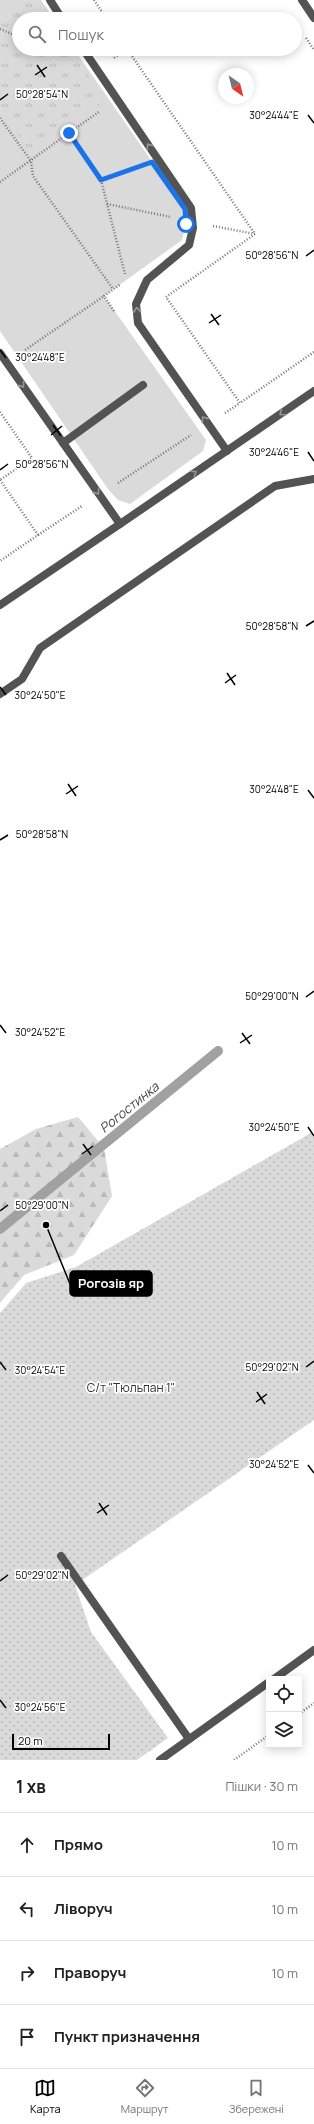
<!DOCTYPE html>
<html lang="uk">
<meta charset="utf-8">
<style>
body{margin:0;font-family:Manrope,sans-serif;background:#f2f2f2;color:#202124}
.controls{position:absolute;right:12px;bottom:12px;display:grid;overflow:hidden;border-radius:0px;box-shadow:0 2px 10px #0003}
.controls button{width:36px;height:36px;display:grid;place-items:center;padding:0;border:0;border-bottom:1px solid #e0e0e0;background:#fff;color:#202124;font:20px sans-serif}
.compass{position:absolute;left:218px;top:68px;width:36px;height:36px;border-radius:50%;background:#fff;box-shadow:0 2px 10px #0003;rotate:145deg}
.scale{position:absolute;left:12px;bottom:10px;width:98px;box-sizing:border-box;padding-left:4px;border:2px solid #000;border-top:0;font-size:11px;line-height:14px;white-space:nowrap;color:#000;-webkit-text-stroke:3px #fff;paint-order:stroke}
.stop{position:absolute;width:12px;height:12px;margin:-9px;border:3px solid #1a73e8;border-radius:50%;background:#fff}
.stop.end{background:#1a73e8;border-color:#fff;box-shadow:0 1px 4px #0008}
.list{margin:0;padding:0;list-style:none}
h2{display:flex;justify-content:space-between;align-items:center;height:52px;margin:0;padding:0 16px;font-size:17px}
h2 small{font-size:13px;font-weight:400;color:#757577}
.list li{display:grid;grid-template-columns:26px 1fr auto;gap:12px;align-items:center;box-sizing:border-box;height:64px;padding:0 16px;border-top:1px solid #e0e0e0}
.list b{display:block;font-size:15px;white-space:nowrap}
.list em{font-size:13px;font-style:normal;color:#757577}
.icon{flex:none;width:22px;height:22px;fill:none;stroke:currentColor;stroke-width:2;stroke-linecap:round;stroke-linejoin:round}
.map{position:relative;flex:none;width:314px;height:1760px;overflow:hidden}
.search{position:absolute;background:#fff;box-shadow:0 2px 10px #0003;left:12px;right:12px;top:12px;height:44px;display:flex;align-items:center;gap:10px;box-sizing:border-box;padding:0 14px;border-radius:22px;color:#757577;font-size:15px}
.sheet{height:308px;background:#fff}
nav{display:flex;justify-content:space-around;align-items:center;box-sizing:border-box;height:56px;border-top:1px solid #e0e0e0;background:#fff;font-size:11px;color:#757577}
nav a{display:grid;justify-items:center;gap:2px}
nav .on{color:#000}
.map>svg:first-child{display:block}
</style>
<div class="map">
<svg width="314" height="1760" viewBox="0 0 314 1760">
<defs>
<pattern id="forest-firs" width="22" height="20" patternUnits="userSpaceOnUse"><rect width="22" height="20" fill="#dadada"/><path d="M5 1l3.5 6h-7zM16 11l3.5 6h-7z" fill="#b9b9b9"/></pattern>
<pattern id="park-tufts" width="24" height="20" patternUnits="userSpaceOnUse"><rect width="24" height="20" fill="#dadada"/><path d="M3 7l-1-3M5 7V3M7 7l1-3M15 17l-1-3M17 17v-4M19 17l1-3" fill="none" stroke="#b9b9b9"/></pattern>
<pattern id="garden-dots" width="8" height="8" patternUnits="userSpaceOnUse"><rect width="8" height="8" fill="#dadada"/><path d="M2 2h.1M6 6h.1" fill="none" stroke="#b9b9b9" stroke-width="1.8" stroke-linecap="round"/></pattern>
</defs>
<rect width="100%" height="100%" fill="#fff"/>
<polygon fill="#dadada" points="0,0 41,0 54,19 19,19 19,49 74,49 185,209 186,224 182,240 104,296 206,440 203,451 130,504 118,500 108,489 0,331"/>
<polygon fill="url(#forest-firs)" points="78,1117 104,1148 112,1196 74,1255 24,1275 0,1303 0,1149 36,1129"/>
<polygon fill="url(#park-tufts)" points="18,0 37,0 50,19 19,19 19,49 70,49 106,101 31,153 0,110 0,13"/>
<polygon fill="url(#garden-dots)" points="311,1133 314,1137 314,1420 75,1585 91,1632 168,1738 137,1760 0,1760 0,1313 26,1283 76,1267"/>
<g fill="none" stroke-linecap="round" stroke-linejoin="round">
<polyline stroke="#a1a1a1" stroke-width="10" points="0,1229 218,1051"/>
<g stroke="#757575" stroke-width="2.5" stroke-dasharray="1 2" stroke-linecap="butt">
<polyline points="94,0 107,19"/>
<polyline points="0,29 19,37"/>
<polyline points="306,38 314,50"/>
<polyline points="47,49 63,56"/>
<polyline points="127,49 255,234 166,297 240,403 314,352"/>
<polyline points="114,58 126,49"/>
<polyline points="0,118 31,161 33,176 113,289"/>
<polyline points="69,133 101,180 125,274"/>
<polyline points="101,180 138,167"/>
<polyline points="0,182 100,111"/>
<polyline points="107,204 171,217"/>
<polyline points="213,226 255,234"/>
<polyline points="114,311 104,296 121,284"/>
<polyline points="25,350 104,296"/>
<polyline points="0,412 32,458 0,480"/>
<polyline points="225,413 240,403"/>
<polyline points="0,480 38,535 0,561"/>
<polyline points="118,483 191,435"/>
<polyline points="38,535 82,506"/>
<polyline points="299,1714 314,1703"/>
<polyline points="234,1760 269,1735"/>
</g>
<g stroke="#535353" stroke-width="8">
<polyline points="50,0 62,19"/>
<polyline points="302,0 314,18"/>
<polyline points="83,49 191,208 193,228 189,245 147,280 136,304 138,323 227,451"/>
<polyline points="0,353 120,524 314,391"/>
<polyline points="63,443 143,385"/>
<polyline points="0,605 120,524"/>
<polyline points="0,694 22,679 40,648 275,486 314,479"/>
<polyline points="61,1556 189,1739"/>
</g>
<g stroke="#535353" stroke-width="8">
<polyline points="274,1679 314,1650"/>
<polyline points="160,1760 269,1682"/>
</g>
</g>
<defs><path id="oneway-chevron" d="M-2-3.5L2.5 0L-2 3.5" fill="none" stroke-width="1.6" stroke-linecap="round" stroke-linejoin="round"/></defs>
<g stroke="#989898">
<use href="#oneway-chevron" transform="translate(149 146) rotate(-124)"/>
<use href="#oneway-chevron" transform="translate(137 310) rotate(-94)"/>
<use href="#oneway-chevron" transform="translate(22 385) rotate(55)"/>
<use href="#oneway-chevron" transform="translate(282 413) rotate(145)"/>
<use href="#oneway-chevron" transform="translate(204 419) rotate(-125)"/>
<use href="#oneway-chevron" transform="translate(194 473) rotate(-34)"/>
<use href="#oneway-chevron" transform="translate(97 492) rotate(55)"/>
</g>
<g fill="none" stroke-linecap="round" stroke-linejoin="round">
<polyline stroke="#1a73e8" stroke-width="5" points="69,133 101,180 152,162 185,209 186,224"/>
</g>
<path fill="none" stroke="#000" stroke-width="1.5" d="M37,65L45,77M35,75L47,67M0,100L8,94M308,115L314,123M306,256L314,250M211,314L219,325M209,323L221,315M0,350L6,358M53,425L61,436M51,435L62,426M308,452L314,461M0,470L8,464M306,626L314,621M227,673L235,685M225,683L236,675M0,687L6,695M68,784L76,796M308,790L314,798M66,794L78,786M0,840L8,835M306,997L314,991M0,1025L6,1033M242,1033L250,1044M240,1043L252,1035M308,1127L314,1136M83,1144L91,1155M82,1154L93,1146M0,1211L8,1205M0,1362L6,1370M306,1367L314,1361M257,1392L265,1404M256,1402L267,1394M308,1465L314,1473M99,1503L107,1515M97,1513L109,1505M0,1581L8,1575M0,1700L6,1708"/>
<g text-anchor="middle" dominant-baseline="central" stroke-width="3.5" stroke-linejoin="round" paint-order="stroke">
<g font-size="12" fill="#313131" stroke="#fff">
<text x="131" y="1387">С/т "Тюльпан 1"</text>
</g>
<g font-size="13" font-style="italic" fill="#424242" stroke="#fff">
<text transform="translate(129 1107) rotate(-39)">Рогостинка</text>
</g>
</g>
<g font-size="10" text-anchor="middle" fill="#000" stroke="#fff" stroke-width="3.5" stroke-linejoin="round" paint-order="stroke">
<text x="42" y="98">50°28'54"N</text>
<text x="274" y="119">30°24'44"E</text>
<text x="272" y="259">50°28'56"N</text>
<text x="40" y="361">30°24'48"E</text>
<text x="274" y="456">30°24'46"E</text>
<text x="42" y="468">50°28'56"N</text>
<text x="272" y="630">50°28'58"N</text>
<text x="40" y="699">30°24'50"E</text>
<text x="274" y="793">30°24'48"E</text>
<text x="42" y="838">50°28'58"N</text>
<text x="272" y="1000">50°29'00"N</text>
<text x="40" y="1036">30°24'52"E</text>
<text x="274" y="1131">30°24'50"E</text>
<text x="42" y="1209">50°29'00"N</text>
<text x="272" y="1371">50°29'02"N</text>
<text x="40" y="1374">30°24'54"E</text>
<text x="274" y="1468">30°24'52"E</text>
<text x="42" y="1579">50°29'02"N</text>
<text x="40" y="1711">30°24'56"E</text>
</g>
<path fill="none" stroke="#000" stroke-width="1.5" d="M46 1225L70 1284"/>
<circle fill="#000" stroke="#fff" stroke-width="1.5" cx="46" cy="1225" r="4"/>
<rect fill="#000" stroke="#000" stroke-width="1.5" x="70" y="1271" width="82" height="25" rx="4"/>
<g font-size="13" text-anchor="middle" font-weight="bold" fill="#fff">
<text x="111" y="1288">Рогозів яр</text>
</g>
</svg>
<div class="controls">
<button><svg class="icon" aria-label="locate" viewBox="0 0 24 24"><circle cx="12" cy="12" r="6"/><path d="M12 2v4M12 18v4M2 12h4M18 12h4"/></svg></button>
<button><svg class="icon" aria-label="layers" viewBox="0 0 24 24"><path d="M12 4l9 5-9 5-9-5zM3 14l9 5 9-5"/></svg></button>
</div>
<svg class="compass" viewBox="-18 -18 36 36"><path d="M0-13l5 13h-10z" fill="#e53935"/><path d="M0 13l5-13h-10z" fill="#757577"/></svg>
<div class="scale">20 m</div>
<div class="stop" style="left:186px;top:224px"></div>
<div class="stop end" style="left:69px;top:133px"></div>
<div class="search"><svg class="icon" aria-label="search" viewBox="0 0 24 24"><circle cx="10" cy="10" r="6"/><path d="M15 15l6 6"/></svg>Пошук</div>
</div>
<section class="sheet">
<h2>1 хв<small>Пішки · 30 m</small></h2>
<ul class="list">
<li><svg class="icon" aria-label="ahead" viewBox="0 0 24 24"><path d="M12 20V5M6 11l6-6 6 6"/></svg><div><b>Прямо</b></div><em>10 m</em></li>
<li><svg class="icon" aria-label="left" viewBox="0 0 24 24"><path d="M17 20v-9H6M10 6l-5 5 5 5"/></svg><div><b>Ліворуч</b></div><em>10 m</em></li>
<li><svg class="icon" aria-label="right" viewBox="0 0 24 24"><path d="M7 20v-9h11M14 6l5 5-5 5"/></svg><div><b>Праворуч</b></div><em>10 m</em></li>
<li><svg class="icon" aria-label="arrive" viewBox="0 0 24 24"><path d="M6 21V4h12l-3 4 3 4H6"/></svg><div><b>Пункт призначення</b></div></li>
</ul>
</section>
<nav>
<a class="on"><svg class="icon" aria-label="map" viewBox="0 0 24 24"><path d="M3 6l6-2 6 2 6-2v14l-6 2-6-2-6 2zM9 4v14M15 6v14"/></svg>Карта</a>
<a><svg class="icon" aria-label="directions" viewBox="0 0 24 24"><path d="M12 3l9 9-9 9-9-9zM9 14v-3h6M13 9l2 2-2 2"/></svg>Маршрут</a>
<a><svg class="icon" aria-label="saved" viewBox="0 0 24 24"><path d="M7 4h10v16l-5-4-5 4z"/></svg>Збережені</a>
</nav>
